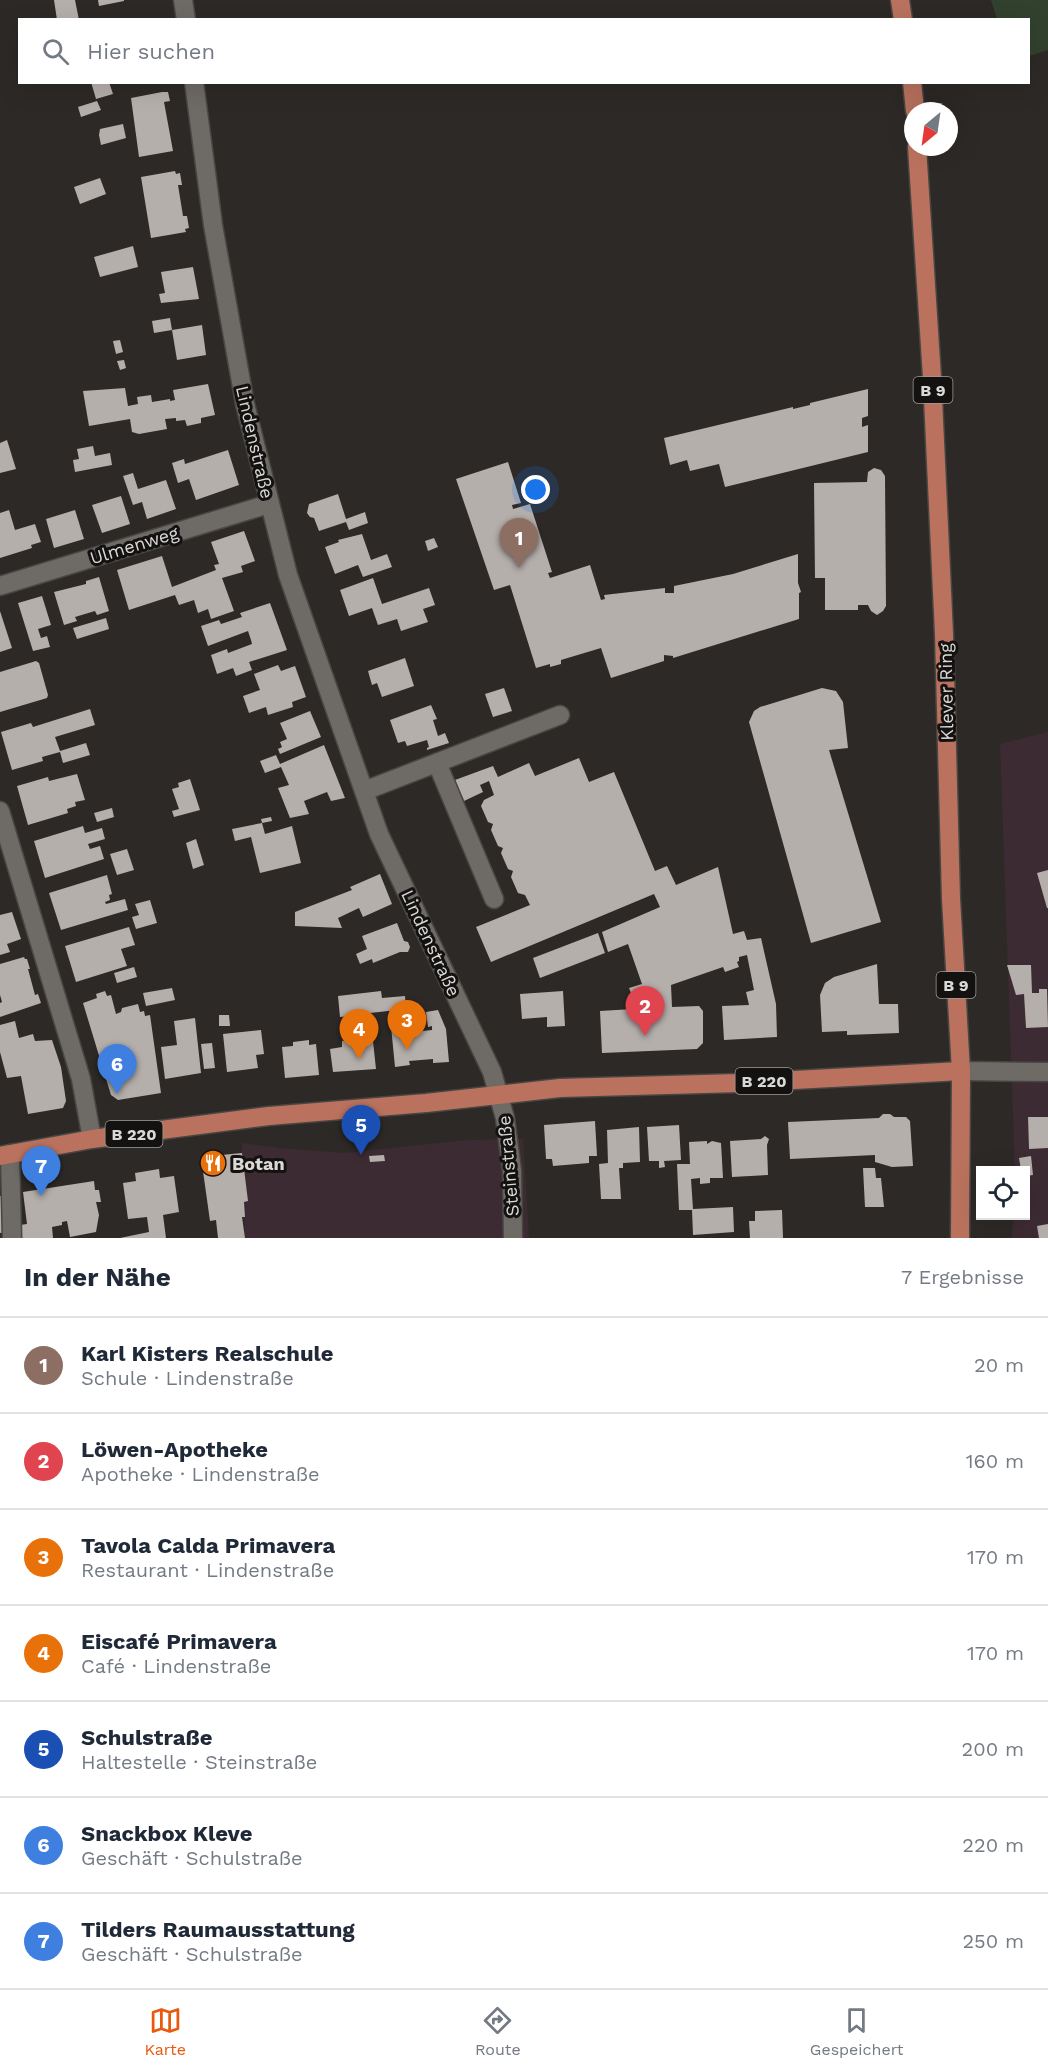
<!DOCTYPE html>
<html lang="de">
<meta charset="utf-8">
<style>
body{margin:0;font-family:"Work Sans",sans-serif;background:#f6f6f7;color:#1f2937}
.controls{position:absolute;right:18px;bottom:18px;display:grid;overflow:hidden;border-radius:0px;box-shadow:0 6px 24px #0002}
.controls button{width:54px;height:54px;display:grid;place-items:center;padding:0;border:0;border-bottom:2px solid #e0e1e3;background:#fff;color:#1f2937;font:30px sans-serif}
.compass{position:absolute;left:904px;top:102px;width:54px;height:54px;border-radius:50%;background:#fff;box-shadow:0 6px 24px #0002;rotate:209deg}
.you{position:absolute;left:536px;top:490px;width:21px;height:21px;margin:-15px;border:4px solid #fff;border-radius:50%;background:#1a73e8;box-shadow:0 0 0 9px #1a73e833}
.badge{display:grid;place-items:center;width:39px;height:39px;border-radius:50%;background:#ea580c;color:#fff;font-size:20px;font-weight:700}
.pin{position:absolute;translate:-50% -50px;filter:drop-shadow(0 2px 3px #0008)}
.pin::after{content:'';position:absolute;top:32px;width:21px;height:18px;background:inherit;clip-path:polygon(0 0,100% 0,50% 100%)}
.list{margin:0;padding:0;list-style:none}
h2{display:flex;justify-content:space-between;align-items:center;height:78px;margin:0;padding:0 24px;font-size:26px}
h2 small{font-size:20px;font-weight:400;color:#747a83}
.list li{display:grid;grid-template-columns:39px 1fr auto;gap:18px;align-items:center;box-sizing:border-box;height:96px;padding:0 24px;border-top:2px solid #e0e1e3}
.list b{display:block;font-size:22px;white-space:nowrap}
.list p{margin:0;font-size:20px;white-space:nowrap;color:#747a83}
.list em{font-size:20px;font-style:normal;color:#747a83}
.icon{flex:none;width:33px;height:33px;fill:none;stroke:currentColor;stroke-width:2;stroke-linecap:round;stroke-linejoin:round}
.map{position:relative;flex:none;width:1048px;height:1238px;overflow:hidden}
.search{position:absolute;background:#fff;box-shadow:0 6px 24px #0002;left:18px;right:18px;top:18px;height:66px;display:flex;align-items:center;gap:15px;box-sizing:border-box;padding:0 21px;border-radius:0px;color:#747a83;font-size:22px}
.sheet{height:750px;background:#fff}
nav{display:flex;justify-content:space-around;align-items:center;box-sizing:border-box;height:84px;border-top:2px solid #e0e1e3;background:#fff;font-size:16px;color:#747a83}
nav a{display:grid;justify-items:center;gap:3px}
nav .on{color:#ea580c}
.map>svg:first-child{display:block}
</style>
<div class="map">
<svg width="1048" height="1238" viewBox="0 0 1048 1238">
<rect width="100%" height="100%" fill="#2d2926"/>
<g fill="#3d2b33">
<polygon points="1048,732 1048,1238 1012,1238 1013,1216 1026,1216 1026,1170 1015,1170 1000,744"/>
<polygon points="523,1139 529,1238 245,1238 242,1143 279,1148 343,1153 468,1140"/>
</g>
<polygon fill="#32412e" points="991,0 1048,0 1048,50 1029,56 1028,20 997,19"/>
<g fill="#b5afac">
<polygon points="54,0 75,0 79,20 57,20"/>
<polygon points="98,0 124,0 124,1 99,6"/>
<polygon points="91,82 109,82 113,94 96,99"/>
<polygon points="162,92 168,92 170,101 164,102 173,151 139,157 131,98"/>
<polygon points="97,101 101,110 81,117 78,107"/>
<polygon points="123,124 126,138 101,145 99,135 100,129"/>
<polygon points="175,171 176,174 180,173 182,185 178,185 183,216 187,216 189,228 185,229 186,232 151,238 141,177"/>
<polygon points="100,178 106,194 80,204 74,187"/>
<polygon points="133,246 138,267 100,277 94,257"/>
<polygon points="193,267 199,299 161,303 159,294 165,293 161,272"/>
<polygon points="170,318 172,330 154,333 152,321"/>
<polygon points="202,325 206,355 177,360 172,330"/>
<polygon points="120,340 123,352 116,354 113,341"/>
<polygon points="124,360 126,368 120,370 117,361"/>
<polygon points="208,384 215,415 201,418 201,423 187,426 185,420 176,421 176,418 165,419 167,429 139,434 132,432 130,419 89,426 83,391 125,388 128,406 138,404 137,397 151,395 152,402 170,399 170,401 175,400 173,390"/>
<polygon points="868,389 868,416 862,418 862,427 868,425 868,452 725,487 719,464 690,471 687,460 670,465 664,438 793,407 793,409 810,405 810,403"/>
<polygon points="7,440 16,469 0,473 0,443"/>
<polygon points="93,446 95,456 110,453 112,465 75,472 73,460 79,459 77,449"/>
<polygon points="228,450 239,485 196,500 189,479 178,483 172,463 184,459 185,464"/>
<polygon points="508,462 521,503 512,505 513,509 530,504 552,572 548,573 550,578 590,565 601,600 605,599 604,595 665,588 665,593 674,593 674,586 733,574 798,554 798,583 801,592 799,593 799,619 673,658 673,656 664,655 664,661 611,678 601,648 561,660 561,664 550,667 550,664 536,668 510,585 494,590 456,479"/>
<polygon points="874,468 881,470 885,476 886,606 883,611 877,615 871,611 868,605 858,605 858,610 825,610 825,578 815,578 814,483 867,482 868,472"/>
<polygon points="133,473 138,489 166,480 176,509 147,519 142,502 133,505 123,476"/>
<polygon points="338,494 346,519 365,512 368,523 349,530 346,522 319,531 314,518 310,517 307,513 309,504"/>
<polygon points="121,496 130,524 102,533 92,505"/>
<polygon points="9,510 15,530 35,524 41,542 31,545 32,548 0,558 0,513"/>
<polygon points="75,510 84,539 54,548 46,519"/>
<polygon points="244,531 255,561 241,566 243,572 222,578 234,611 211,619 208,609 198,613 194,600 179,605 175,595 129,610 117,570 162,556 172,587 216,570 214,565 219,564 211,542"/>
<polygon points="362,534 371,560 387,554 392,567 363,577 358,565 335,574 325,547 339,542 338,540"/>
<polygon points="434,538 438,547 428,551 425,541"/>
<polygon points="99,577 109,611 97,615 95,611 75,617 77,621 64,625 54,592 86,584 86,581"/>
<polygon points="373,578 382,604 429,588 435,605 423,609 428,622 401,631 397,619 378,625 372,608 349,616 340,590"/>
<polygon points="42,596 51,625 38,629 41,638 47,636 50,647 33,651 18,603"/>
<polygon points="270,603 287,650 249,662 252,670 236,676 233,668 217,674 211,655 227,649 228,653 252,644 251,640 248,631 208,646 201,626 219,620 221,624 242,617 240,613"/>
<polygon points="0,611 12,648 0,652"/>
<polygon points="106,618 109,629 77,639 73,628"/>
<polygon points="405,658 414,686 382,697 377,683 372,685 368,671"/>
<polygon points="36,661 39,663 48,695 47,698 0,712 0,672"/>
<polygon points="278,665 281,671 295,666 306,697 292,702 293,707 268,715 266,707 249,713 243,696 260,690 254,674"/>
<polygon points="504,688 512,711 493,717 485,694"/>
<polygon points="822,688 836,691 843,702 848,748 829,750 881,922 811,943 749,722 754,711 760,707"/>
<polygon points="431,705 437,719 433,720 438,736 445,733 449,743 427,750 427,748 429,747 427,740 407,746 405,741 398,743 390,720"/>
<polygon points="90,709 95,725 55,737 60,751 86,743 90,755 63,763 60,752 42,757 43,761 12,770 1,732 31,723 33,727"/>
<polygon points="310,711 321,737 280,754 278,749 282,747 280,742 287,739 280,723"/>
<polygon points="324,745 345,798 331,801 327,792 304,801 309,814 290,818 278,788 289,785 281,767 265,773 260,761 276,755 280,764"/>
<polygon points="579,758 589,782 614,772 655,871 667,866 676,885 718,867 733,934 744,931 747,940 761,938 776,1004 777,1037 724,1040 722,1006 749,1005 746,992 754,990 747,955 739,957 739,961 737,962 739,967 725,972 723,967 671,985 672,1007 699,1006 703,1011 703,1043 697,1049 602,1053 600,1011 649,1008 649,1004 636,1005 629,988 642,984 628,944 608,952 602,932 660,907 654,894 491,962 476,927 530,905 525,895 518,893 511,877 513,871 508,869 501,853 503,848 498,846 491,830 493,824 488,822 481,806 484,800 494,795 489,781 480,785 483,792 464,801 455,780 493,766 498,777 529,763 535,776"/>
<polygon points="77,774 85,800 75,802 76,806 67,809 68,813 28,825 17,786 48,777 49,781"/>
<polygon points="190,779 200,810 174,817 172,811 179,809 172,789 179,787 178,783"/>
<polygon points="112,808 114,817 97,822 94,813"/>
<polygon points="271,817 272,821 262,823 265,834 292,826 301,863 260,873 251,837 235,841 232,829 262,823 261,819"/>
<polygon points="83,826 85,833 102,828 105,839 88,844 90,849 100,846 104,859 45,878 34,841"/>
<polygon points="196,839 204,865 193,869 186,843"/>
<polygon points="127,849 134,870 117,875 110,854"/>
<polygon points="1048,870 1048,908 1047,908 1037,873"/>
<polygon points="380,874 392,904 363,917 359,908 338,918 342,928 295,926 295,912 352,890 350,887"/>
<polygon points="107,875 112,894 109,895 110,900 105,902 106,904 125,899 128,910 61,930 49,893"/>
<polygon points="150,900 157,923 136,929 132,917 139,915 135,904"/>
<polygon points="12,912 21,939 7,944 10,952 0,955 0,915"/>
<polygon points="397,923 404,941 408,942 410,947 408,952 400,952 373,963 372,959 360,964 356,954 367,949 362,936"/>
<polygon points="129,927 135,945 121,949 127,966 76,982 65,946"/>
<polygon points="598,933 605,953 540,978 533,958"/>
<polygon points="24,957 25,959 27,959 30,969 28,969 35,995 38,994 41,1003 0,1017 0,1003 2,1002 0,995 0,964"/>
<polygon points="877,964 879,1004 898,1004 899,1033 847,1035 847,1031 822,1032 820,995 825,983 834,977"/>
<polygon points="1007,965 1031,965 1032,993 1039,993 1039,989 1047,989 1048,1027 1026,1028 1024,994 1016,995"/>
<polygon points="134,967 137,977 117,983 114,973"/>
<polygon points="172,988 175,1000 146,1006 143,993"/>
<polygon points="105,991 107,996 111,995 116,1014 121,1012 122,1008 138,1004 140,1012 144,1011 145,1016 150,1015 161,1093 118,1100 111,1095 83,1003 97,998 96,994"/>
<polygon points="381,991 382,998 405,996 406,1009 370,1013 376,1069 333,1072 330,1049 342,1047 342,1041 352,1039 349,1016 340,1017 338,996"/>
<polygon points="563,991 565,1026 547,1027 547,1017 522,1019 520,994"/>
<polygon points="438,1010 446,1029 449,1062 433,1063 433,1059 409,1061 410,1065 395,1067 390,1016 403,1015 405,1033 432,1030 432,1026 428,1027 426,1012"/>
<polygon points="219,1015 229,1015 230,1026 219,1026"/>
<polygon points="195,1018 201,1073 165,1079 161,1047 177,1045 174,1021"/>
<polygon points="15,1021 19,1038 33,1034 35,1041 52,1040 61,1067 66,1101 63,1108 28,1114 21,1076 7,1078 0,1052 0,1025"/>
<polygon points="261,1030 264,1054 256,1055 258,1068 227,1072 223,1034"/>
<polygon points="309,1040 309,1045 316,1044 319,1075 285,1078 282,1047 293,1046 293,1042"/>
<polygon points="212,1043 215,1068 204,1069 201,1044"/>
<polygon points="883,1114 890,1114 894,1117 906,1117 910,1121 913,1166 892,1167 875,1162 875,1155 790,1159 788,1122 879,1118"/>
<polygon points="1028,1117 1048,1117 1048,1148 1029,1149"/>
<polygon points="595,1121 597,1156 589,1156 589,1163 553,1166 552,1159 546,1159 544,1125"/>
<polygon points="679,1125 681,1160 664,1161 665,1167 659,1168 659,1161 649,1161 647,1127"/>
<polygon points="639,1127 640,1162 623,1163 623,1168 619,1168 621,1199 601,1199 599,1164 608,1163 607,1130"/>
<polygon points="765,1136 769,1139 767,1145 768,1175 732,1177 730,1141 761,1139"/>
<polygon points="707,1141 707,1144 712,1141 721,1143 723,1178 710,1178 710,1183 700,1184 700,1178 691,1179 693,1209 733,1207 734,1232 693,1235 692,1210 679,1210 677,1164 690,1164 689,1142"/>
<polygon points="242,1153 248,1201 244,1202 245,1217 242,1217 245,1238 218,1238 216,1220 210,1221 201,1157"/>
<polygon points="384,1155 385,1161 370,1162 369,1156"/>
<polygon points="1031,1156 1033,1175 1026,1176 1026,1170 1021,1170 1019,1158"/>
<polygon points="863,1168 875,1168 876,1178 881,1178 884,1207 865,1207"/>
<polygon points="159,1169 160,1178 174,1176 179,1212 163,1215 166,1238 120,1238 149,1232 147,1217 128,1219 123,1183 136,1181 135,1173"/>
<polygon points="94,1181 95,1190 99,1190 101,1202 96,1202 99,1215 96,1232 70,1237 67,1221 62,1222 62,1225 52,1227 53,1238 22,1238 20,1225 27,1224 23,1192"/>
<polygon points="0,1196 3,1196 8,1232 0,1233"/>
<polygon points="782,1210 783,1238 750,1238 749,1221 755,1221 755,1211"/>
<polygon points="1048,1224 1048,1238 1039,1238 1037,1226"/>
</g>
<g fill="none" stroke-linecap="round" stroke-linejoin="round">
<defs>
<g id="minor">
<polyline points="183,0 186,20"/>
<polyline points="194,82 213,225 245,404 288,575 379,834 492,1072 505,1118 512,1171 513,1238"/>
<polyline points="0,586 269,504"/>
<polyline points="437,763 494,899"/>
<polyline points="364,791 560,715"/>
<polyline points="0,811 81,1079 92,1139"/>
<polyline points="961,1071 1048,1072"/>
<polyline points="10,1154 12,1238"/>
</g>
<g id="major">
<polyline points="900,0 903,20"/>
<polyline points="912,82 915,111"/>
<polyline points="917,147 932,377 944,634 951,899 961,1071 960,1238"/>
<polyline points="0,1156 92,1139 269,1116 426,1103 560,1088 739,1083 961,1071"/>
</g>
</defs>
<use href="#minor" stroke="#484643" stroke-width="21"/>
<use href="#major" stroke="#484643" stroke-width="21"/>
<use href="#minor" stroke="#6e6a66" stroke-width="18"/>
<use href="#major" stroke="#ba725e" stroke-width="18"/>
</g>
<defs>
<symbol id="restaurant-disc" viewBox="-11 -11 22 22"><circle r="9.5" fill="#e8710a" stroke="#141211"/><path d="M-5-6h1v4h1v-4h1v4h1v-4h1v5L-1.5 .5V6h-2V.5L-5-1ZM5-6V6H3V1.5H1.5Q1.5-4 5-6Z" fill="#fff"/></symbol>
</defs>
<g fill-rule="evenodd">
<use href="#restaurant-disc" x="198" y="1148" width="30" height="30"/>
</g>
<g text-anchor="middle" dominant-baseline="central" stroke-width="6" stroke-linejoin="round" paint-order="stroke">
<g fill="#141211" stroke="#9f9d9c" stroke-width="1.5">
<rect x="913.5" y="377" width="39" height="26" rx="4.5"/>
<rect x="936.5" y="972" width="39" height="26" rx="4.5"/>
<rect x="735.5" y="1068" width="57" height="26" rx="4.5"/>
<rect x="105.5" y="1121" width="57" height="26" rx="4.5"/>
</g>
<g font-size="16" font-weight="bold" fill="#dbd9d7">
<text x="933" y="390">B 9</text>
<text x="956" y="985">B 9</text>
<text x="764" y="1081">B 220</text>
<text x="134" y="1134">B 220</text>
</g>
<g font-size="18" fill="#dbd9d7" stroke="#141211">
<text transform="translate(255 442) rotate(77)">Lindenstraße</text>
<text transform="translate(134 545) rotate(-17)">Ulmenweg</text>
<text transform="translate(946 692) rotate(-91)">Klever Ring</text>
<text transform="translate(431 943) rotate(65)">Lindenstraße</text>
<text transform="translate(508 1166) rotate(-95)">Steinstraße</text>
</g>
<g font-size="18" font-weight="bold" fill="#dbd9d7" stroke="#141211" text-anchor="start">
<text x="232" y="1163">Botan</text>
</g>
</g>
</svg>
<div class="controls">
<button><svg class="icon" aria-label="locate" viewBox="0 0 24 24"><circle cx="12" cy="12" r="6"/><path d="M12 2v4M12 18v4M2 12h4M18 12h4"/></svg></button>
</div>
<svg class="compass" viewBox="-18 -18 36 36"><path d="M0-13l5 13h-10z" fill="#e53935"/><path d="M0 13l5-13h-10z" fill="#747a83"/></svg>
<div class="you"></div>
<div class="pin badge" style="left:519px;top:568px;background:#8d6e63">1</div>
<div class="pin badge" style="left:645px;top:1036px;background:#e0444e">2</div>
<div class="pin badge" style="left:407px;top:1050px;background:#e8710a">3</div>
<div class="pin badge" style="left:359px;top:1059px;background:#e8710a">4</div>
<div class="pin badge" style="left:361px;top:1155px;background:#1a4fb4">5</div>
<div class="pin badge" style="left:117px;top:1094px;background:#3f7fe0">6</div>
<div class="pin badge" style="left:41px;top:1196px;background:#3f7fe0">7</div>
<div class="search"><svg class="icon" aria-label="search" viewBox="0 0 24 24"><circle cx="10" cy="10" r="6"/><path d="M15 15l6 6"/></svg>Hier suchen</div>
</div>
<section class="sheet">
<h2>In der Nähe<small>7 Ergebnisse</small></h2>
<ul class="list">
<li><span class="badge" style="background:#8d6e63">1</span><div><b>Karl Kisters Realschule</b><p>Schule · Lindenstraße</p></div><em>20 m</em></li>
<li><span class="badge" style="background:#e0444e">2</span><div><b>Löwen-Apotheke</b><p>Apotheke · Lindenstraße</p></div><em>160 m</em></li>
<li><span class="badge" style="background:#e8710a">3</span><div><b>Tavola Calda Primavera</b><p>Restaurant · Lindenstraße</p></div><em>170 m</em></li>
<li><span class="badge" style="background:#e8710a">4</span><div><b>Eiscafé Primavera</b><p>Café · Lindenstraße</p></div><em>170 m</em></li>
<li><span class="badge" style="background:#1a4fb4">5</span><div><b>Schulstraße</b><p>Haltestelle · Steinstraße</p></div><em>200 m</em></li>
<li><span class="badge" style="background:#3f7fe0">6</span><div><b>Snackbox Kleve</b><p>Geschäft · Schulstraße</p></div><em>220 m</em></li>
<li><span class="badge" style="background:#3f7fe0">7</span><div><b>Tilders Raumausstattung</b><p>Geschäft · Schulstraße</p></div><em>250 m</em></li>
</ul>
</section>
<nav>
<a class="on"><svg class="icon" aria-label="map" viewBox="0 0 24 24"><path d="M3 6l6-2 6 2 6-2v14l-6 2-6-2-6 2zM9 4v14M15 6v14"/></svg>Karte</a>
<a><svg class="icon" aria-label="directions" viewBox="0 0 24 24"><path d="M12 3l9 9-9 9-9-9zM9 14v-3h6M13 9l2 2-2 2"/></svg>Route</a>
<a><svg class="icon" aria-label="saved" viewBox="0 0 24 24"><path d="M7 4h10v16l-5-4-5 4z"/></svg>Gespeichert</a>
</nav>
